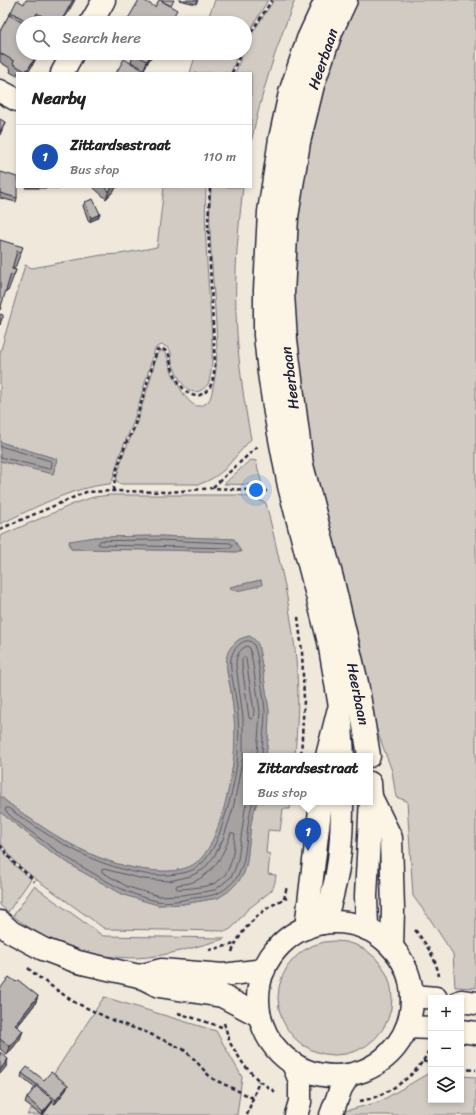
<!DOCTYPE html>
<meta charset="utf-8">
<style>
body{margin:0;font-family:Sriracha,sans-serif;background:#f2f2f2;color:#222}
.controls{position:absolute;right:12px;bottom:12px;display:grid;overflow:hidden;border-radius:0px;box-shadow:0 2px 6px #0003}
.controls button{width:36px;height:36px;display:grid;place-items:center;padding:0;border:0;border-bottom:1px solid #e0e0e0;background:#fff;color:#222;font:20px sans-serif}
.you{position:absolute;left:256px;top:490px;width:14px;height:14px;margin:-10px;border:3px solid #fff;border-radius:50%;background:#1a73e8;box-shadow:0 0 0 6px #1a73e833}
.badge{display:grid;place-items:center;width:26px;height:26px;border-radius:50%;background:#b45309;color:#fff;font-size:13px;font-weight:700}
.pin{position:absolute;translate:-50% -33px;filter:drop-shadow(0 1px 2px #0008)}
.pin::after{content:'';position:absolute;top:21px;width:14px;height:12px;background:inherit;clip-path:polygon(0 0,100% 0,50% 100%)}
.popup{position:absolute;left:243px;top:753px;width:130px;height:52px;box-sizing:border-box;display:grid;place-content:center;border-radius:0px;background:#fff;filter:drop-shadow(0 1px 3px #0005);font-size:13px;white-space:nowrap;color:#767676}
.popup b{font-size:15px;color:#222}
.popup::after{content:'';position:absolute;left:50%;top:100%;margin-left:-8px;border:8px solid transparent;border-top-color:#fff}
.list{margin:0;padding:0;list-style:none}
h2{display:flex;justify-content:space-between;align-items:center;height:52px;margin:0;padding:0 16px;font-size:17px}
h2 small{font-size:13px;font-weight:400;color:#767676}
.list li{display:grid;grid-template-columns:26px 1fr auto;gap:12px;align-items:center;box-sizing:border-box;height:64px;padding:0 16px;border-top:1px solid #e0e0e0}
.list b{display:block;font-size:15px;white-space:nowrap}
.list p{margin:0;font-size:13px;white-space:nowrap;color:#767676}
.list em{font-size:13px;font-style:normal;color:#767676}
.icon{flex:none;width:22px;height:22px;fill:none;stroke:currentColor;stroke-width:2;stroke-linecap:round;stroke-linejoin:round}
.map{position:relative;flex:none;width:476px;height:1115px;overflow:hidden}
.search{position:absolute;background:#fff;box-shadow:0 2px 6px #0003;left:16px;top:16px;width:236px;height:44px;display:flex;align-items:center;gap:10px;box-sizing:border-box;padding:0 14px;border-radius:22px;color:#767676;font-size:15px}
.panel{position:absolute;background:#fff;box-shadow:0 2px 6px #0003;left:16px;top:72px;width:236px;height:116px;border-radius:0px}
.map>svg:first-child{display:block}
</style>
<div class="map">
<svg width="476" height="1115" viewBox="0 0 476 1115">
<rect width="100%" height="100%" fill="#efe8db"/>
<filter id="ink" filterUnits="userSpaceOnUse"><feTurbulence type="fractalNoise" baseFrequency=".025" numOctaves="2"/><feDisplacementMap in="SourceGraphic" scale="8" xChannelSelector="R" yChannelSelector="G"/><feConvolveMatrix kernelMatrix="1 2 1 2 8 2 1 2 1" color-interpolation-filters="sRGB"/></filter>
<g filter="url(#ink)">
<g fill="#d1cbc3" stroke="#7a767f" fill-rule="evenodd">
<polygon points="215,0 268,0 245,39 245,23 206,23"/>
<path d="M274,0H295C276,47 261,94 251,143V73H235L243,53H245C245,40 267,12 274,0Z"/>
<polygon points="358,0 476,0 476,988 455,987 453,954 430,919 413,896 407,801 396,797 392,771 373,720 316,484 297,401 292,247 309,129 347,24"/>
<polygon points="196,53 238,53 231,73 190,73"/>
<path d="M164,187H206C204,227 207,266 210,306C211,330 215,358 209,382C207,387 200,392 195,392C184,392 175,371 172,362C171,358 172,354 170,350C168,348 165,346 163,345L158,346L155,349L133,423L120,454L113,479L110,484C72,487 35,508 0,524V461L53,474L57,459L0,442V353L25,265L32,268L102,255L120,254L157,247Z"/>
<path d="M211,187H243C240,214 237,242 236,269C234,326 240,383 251,439L224,470C217,476 209,481 200,484H120L116,480L123,455L136,425L149,384L157,354L160,351H163C168,355 168,361 170,367C173,376 187,405 197,406C201,406 206,404 208,402C211,398 212,392 213,387C218,366 217,345 216,324C214,292 211,261 210,230C209,216 210,201 211,187Z"/>
<polygon points="252,460 256,461 262,485 224,484 249,461"/>
<path d="M110,495H238L251,497L266,503C279,558 293,614 297,671C299,699 297,728 295,756H266L268,739L269,711L264,677L258,644L249,636C246,637 242,638 240,639C232,644 228,656 227,665C226,673 230,684 231,692C234,713 237,735 234,756C231,782 219,847 197,863C186,870 172,872 159,871C112,869 70,846 32,820C21,812 10,805 0,796V536L78,502L94,497ZM158,536L234,539L241,552L159,550L71,549L69,542L96,537ZM261,580L262,585L239,590L229,589L230,587Z"/>
<path d="M257,802H291L290,809H283L280,831L268,830L266,853L270,854L268,874L276,875C275,881 275,886 271,891L247,910L232,928L227,931L105,929L33,877L16,863L0,842V812L46,848L79,870L124,895L159,905L183,904L218,898L229,891L238,882L244,873L247,861L251,823L254,811Z"/>
<polygon points="0,847 14,865 31,879 8,912 0,905"/>
<path d="M34,886L103,936L224,938V939C195,947 165,957 135,958C126,958 116,957 107,956C94,955 80,954 68,949C48,940 30,929 13,916Z"/>
<circle cx="335" cy="998" r="57"/>
<polygon points="104,997 216,1031 242,1077 237,1115 27,1115"/>
<polygon points="429,1073 431,1074 431,1100 461,1100 461,1076 476,1077 476,1115 336,1115 334,1114 379,1102"/>
</g>
<g fill="#a6a2a2" stroke="#716f79">
<polygon points="0,442 57,459 53,474 0,461"/>
<polygon points="158,536 234,539 241,552 159,550 71,549 69,541 96,537"/>
<path d="M261,580L262,585C252,587 239,593 229,589L230,587Z"/>
<path d="M249,636L253,638L258,644L264,677L269,711L268,739L266,756H246V802H257L254,811L251,823L247,861L244,873L238,882L229,891L218,898L183,904L158,905L124,895L79,870L46,848L0,812V796C10,805 21,812 32,820C71,847 111,869 159,871C172,872 187,870 197,862C218,847 232,781 234,755C236,734 234,712 231,691C229,680 225,666 227,655C228,649 235,642 240,639C243,638 246,637 249,636Z"/>
</g>
<g fill="none" stroke-linecap="round" stroke-linejoin="round">
<g stroke="#575564" stroke-width="1">
<polyline points="0,446 51,461 52,463 51,468 49,469 0,457"/>
<polygon points="158,540 231,543 233,546 231,548 100,545 98,544 100,541"/>
<polygon points="244,657 246,658 246,660 254,711 253,718 252,719 249,718 242,665 242,659"/>
<path d="M247,802L245,809L238,859L235,869L231,877L215,890L182,895L159,896L128,887L102,872V870L104,869L143,879L169,881L191,876L204,869L215,855L223,839L233,809L243,756V718L236,665C236,657 238,650 247,646L250,648L252,659L260,711L257,756"/>
<path d="M253,802C244,825 250,864 234,881C221,895 211,896 194,898C182,900 169,903 157,901C134,896 116,887 96,875C75,863 54,850 35,835C26,828 12,819 5,810L6,808H8C46,834 78,857 122,869C140,874 158,877 176,874C185,873 194,871 201,864C214,852 220,833 225,816C235,787 241,748 238,718C238,710 236,702 235,694C234,684 228,664 232,655C234,647 248,634 254,645C257,652 258,661 259,669C261,682 264,697 265,711C265,726 262,741 262,756"/>
<path d="M231,833H234L235,834C233,853 233,875 213,884C205,887 191,888 182,889H177L176,887L177,885C182,884 188,884 193,882C214,873 224,854 231,833Z"/>
</g>
<defs>
<g id="minor">
<polyline points="91,23 104,0"/>
<polyline points="62,73 73,53"/>
<polyline points="0,91 17,100"/>
<polyline points="327,756 338,712"/>
<polyline points="371,797 391,838 393,910 392,947"/>
<polyline points="0,922 11,932 43,949 78,962 139,976 159,986 222,996 260,1016"/>
<polyline points="306,928 321,802"/>
<polyline points="139,976 161,970 223,975 264,970"/>
</g>
<g id="major">
<polyline points="326,0 308,39 290,93 280,139 269,212 265,290 265,335 269,373 275,413 289,486 329,642 340,707 343,756"/>
<polyline points="346,0 332,30 313,85 299,142 287,217 283,294 286,340 302,465 333,582 357,683 369,756"/>
<circle cx="335" cy="999" r="77"/>
<path d="M323,923C327,913 331,902 333,891C341,863 342,831 342,802"/>
<polyline points="367,929 366,896 371,797 370,783"/>
<polyline points="412,996 436,998"/>
<polyline points="461,1001 476,1003"/>
<polyline points="408,1027 431,1028"/>
<polyline points="461,1031 476,1033"/>
<polyline points="293,1064 300,1081 300,1102 296,1115"/>
<polyline points="331,1115 341,1088 349,1075"/>
</g>
</defs>
<use href="#minor" stroke="#22223b" stroke-width="25"/>
<use href="#major" stroke="#22223b" stroke-width="25"/>
<g stroke="#22223b" stroke-width="2.5" stroke-dasharray="4 3" stroke-linecap="butt">
<polyline points="245,44 250,34 272,0"/>
<polyline points="232,73 241,53"/>
<polyline points="213,487 258,446"/>
<path d="M113,491L117,469L126,443L133,430L157,350L162,349C165,350 168,352 169,355C170,358 170,361 171,364C174,375 185,400 200,395C213,390 213,378 215,366L208,224L210,187"/>
<polyline points="0,529 86,492 113,491 170,492 213,488 267,491"/>
<polyline points="298,617 302,651 304,700 301,756"/>
<polyline points="0,845 14,863 32,878 34,882"/>
<polyline points="284,899 287,886"/>
<path d="M415,930C426,943 436,959 439,976"/>
<polyline points="209,950 235,944"/>
<path d="M232,952C241,928 263,907 287,898"/>
<polyline points="28,968 37,976 74,1002 114,1021 148,1033 183,1049 194,1059 211,1078 253,1098"/>
<polyline points="178,1013 225,1028"/>
<polyline points="224,1023 230,1043 244,1065 259,1081 277,1093"/>
<polyline points="423,1061 431,1064"/>
<polyline points="461,1069 476,1070"/>
<path d="M360,1101C382,1098 410,1080 423,1061C425,1058 427,1054 429,1050"/>
<polyline points="247,1115 259,1081"/>
</g>
<use href="#minor" stroke="#fcf5e5" stroke-width="22"/>
<use href="#major" stroke="#fcf5e5" stroke-width="22"/>
</g>
<g fill="#a29d9a" stroke="#22223b">
<polygon points="179,0 198,0 196,4"/>
<polygon points="24,4 62,23 37,23 35,21 34,23 23,23 23,53 39,53 28,73 17,73 17,76 10,72 11,69 0,62 0,31 9,15 11,12"/>
<polygon points="133,53 152,53 151,57 144,69 131,62 134,53"/>
<polygon points="0,175 17,198 16,202 0,198"/>
<polygon points="93,187 117,187 106,199"/>
<polygon points="85,202 98,218 89,222 83,206"/>
<polygon points="0,240 21,252 15,268 12,268 12,269 16,270 8,291 6,291"/>
<polygon points="16,982 38,996 35,1004 17,1027 20,1039 7,1055 0,1049 0,989"/>
<polygon points="22,1073 44,1080 68,1085 66,1090 55,1104 52,1102 51,1104 43,1115 41,1115 25,1103 27,1098 35,1088 21,1077"/>
</g>
<g fill="#84807d" stroke="#22223b">
<polygon points="73,0 75,0 62,23 60,23"/>
<polygon points="37,13 35,21 34,23 32,23"/>
<polygon points="38,53 39,53 38,55 28,73 27,73 28,69"/>
<polygon points="152,53 151,57 144,69 147,61"/>
<polygon points="5,122 2,130 0,135 0,132"/>
<polygon points="26,187 59,187 59,188 25,188"/>
<polygon points="113,187 117,187 106,199 109,191"/>
<polygon points="100,214 98,218 89,222 91,218"/>
<polygon points="38,996 35,1004 12,1033 15,1025"/>
<polygon points="23,1031 20,1039 7,1055 10,1047"/>
<polygon points="8,1059 6,1067 0,1074 0,1070"/>
<polygon points="68,1085 66,1090 55,1104 56,1100"/>
<polygon points="53,1100 51,1104 42,1115 43,1112"/>
</g>
<g fill="#bcb7b3" stroke="#22223b">
<polygon points="17,0 24,4 26,0 73,0 60,23 54,23 37,13 32,23 30,23 11,12"/>
<polygon points="139,0 143,0 155,7 159,0 160,0 177,10 173,17 174,17 171,23 169,22 169,23 156,23 154,22 153,23 123,23 124,21 126,22"/>
<polygon points="162,0 174,0 171,6 162,1"/>
<polygon points="9,15 23,23 23,53 38,53 28,69 27,69 25,71 13,64 14,61 0,53 0,31"/>
<polygon points="134,53 152,53 147,61 134,54"/>
<polygon points="124,59 148,73 116,73"/>
<polygon points="0,119 5,122 0,132"/>
<polygon points="1,172 17,177 17,198 0,193 0,176"/>
<polygon points="104,187 113,187 109,191"/>
<polygon points="93,199 100,214 91,218 85,202"/>
<polygon points="0,240 23,247 21,252 17,251 12,269 16,270 14,275 11,274 0,310"/>
<polygon points="0,314 3,315 3,318 2,318 0,325"/>
<polygon points="9,977 16,982 18,980 38,996 15,1025 23,1031 10,1047 0,1039 0,989"/>
<polygon points="0,1052 8,1059 0,1070"/>
<polygon points="27,1067 44,1080 51,1072 68,1085 56,1100 22,1073"/>
<polygon points="36,1086 53,1100 43,1112 27,1098"/>
</g>
</g>
<g text-anchor="middle" dominant-baseline="central" stroke-width="4" stroke-linejoin="round" paint-order="stroke">
<g font-size="15" fill="#22223b" stroke="#fcf5e5">
<text transform="translate(323 59) rotate(-71)">Heerbaan</text>
<text transform="translate(290 378) rotate(-97)">Heerbaan</text>
<text transform="translate(358 694) rotate(79)">Heerbaan</text>
</g>
</g>
</svg>
<div class="controls">
<button>+</button>
<button>−</button>
<button><svg class="icon" aria-label="layers" viewBox="0 0 24 24"><path d="M12 4l9 5-9 5-9-5zM3 14l9 5 9-5"/></svg></button>
</div>
<div class="you"></div>
<div class="pin badge" style="left:308px;top:851px;background:#1a4fb4">1</div>
<div class="popup"><b>Zittardsestraat</b>Bus stop</div>
<div class="search"><svg class="icon" aria-label="search" viewBox="0 0 24 24"><circle cx="10" cy="10" r="6"/><path d="M15 15l6 6"/></svg>Search here</div>
<section class="panel">
<h2>Nearby<small></small></h2>
<ul class="list">
<li><span class="badge" style="background:#1a4fb4">1</span><div><b>Zittardsestraat</b><p>Bus stop</p></div><em>110 m</em></li>
</ul>
</section>
</div>
